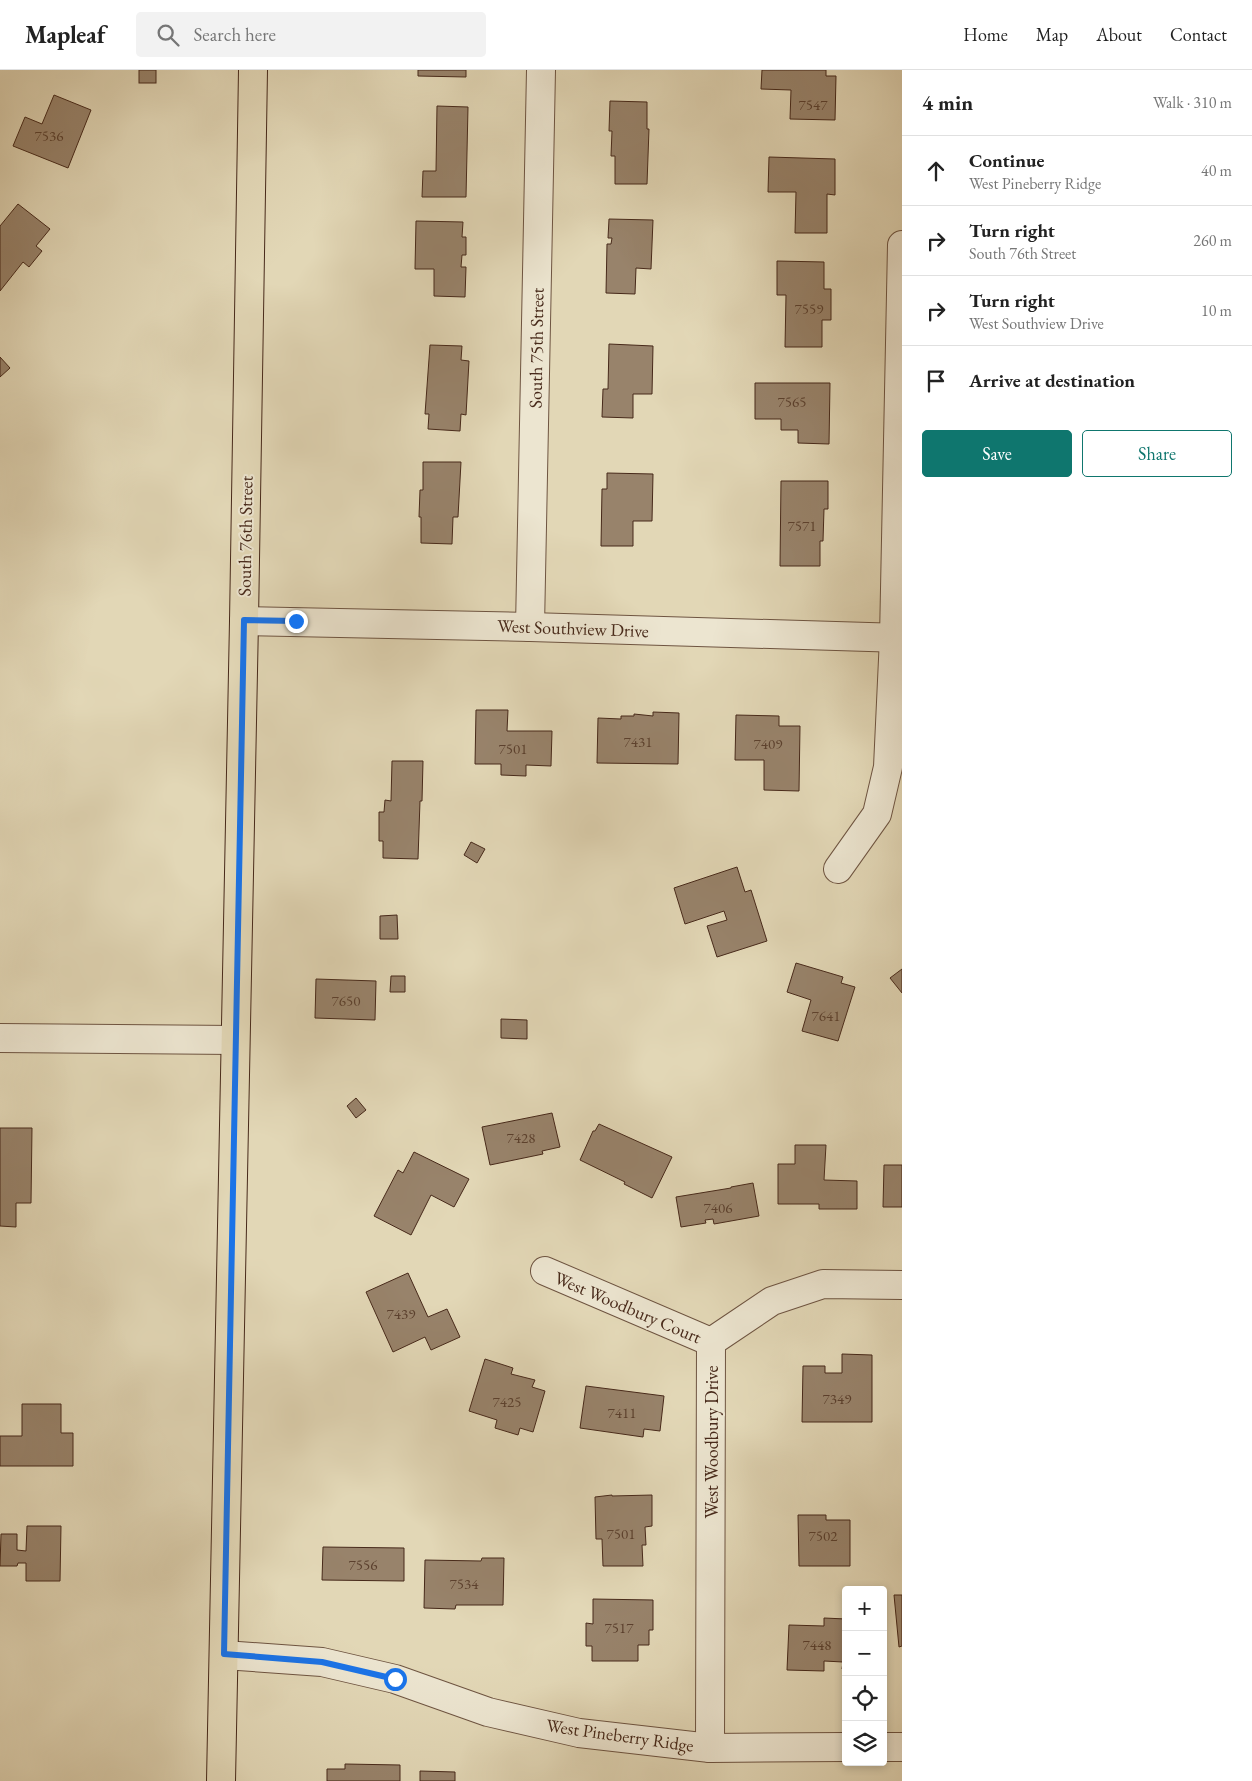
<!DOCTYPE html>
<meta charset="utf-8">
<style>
body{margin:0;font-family:"EB Garamond",serif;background:#f2f2f2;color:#222}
.controls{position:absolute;right:15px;bottom:15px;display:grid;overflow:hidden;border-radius:5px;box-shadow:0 2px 8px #0003}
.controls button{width:45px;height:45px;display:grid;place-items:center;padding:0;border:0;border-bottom:1px solid #e0e0e0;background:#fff;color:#222;font:25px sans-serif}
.stop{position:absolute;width:15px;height:15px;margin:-11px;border:4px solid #1a73e8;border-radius:50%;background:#fff}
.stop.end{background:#1a73e8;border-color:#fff;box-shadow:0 1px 5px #0008}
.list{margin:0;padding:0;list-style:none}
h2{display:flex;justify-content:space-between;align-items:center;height:65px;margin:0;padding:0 20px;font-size:21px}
h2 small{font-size:16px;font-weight:400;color:#767676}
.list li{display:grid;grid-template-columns:32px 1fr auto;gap:15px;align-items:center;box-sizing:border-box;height:70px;padding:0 20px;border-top:1px solid #e0e0e0}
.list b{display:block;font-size:19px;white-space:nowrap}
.list p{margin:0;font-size:16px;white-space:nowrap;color:#767676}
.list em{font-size:16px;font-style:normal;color:#767676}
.actions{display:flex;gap:10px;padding:15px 20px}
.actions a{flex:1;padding:11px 0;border:1px solid #0f766e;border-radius:5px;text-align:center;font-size:18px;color:#0f766e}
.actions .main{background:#0f766e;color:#fff}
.icon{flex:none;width:28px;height:28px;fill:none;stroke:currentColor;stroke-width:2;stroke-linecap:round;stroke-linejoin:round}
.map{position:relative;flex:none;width:902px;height:1711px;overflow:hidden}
header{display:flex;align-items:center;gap:30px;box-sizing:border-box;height:70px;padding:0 25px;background:#fff;border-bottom:1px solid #e0e0e0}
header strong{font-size:24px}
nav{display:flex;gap:28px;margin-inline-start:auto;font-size:18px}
.search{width:350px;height:45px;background:#f2f2f2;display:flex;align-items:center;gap:12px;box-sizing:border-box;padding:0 18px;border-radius:5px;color:#767676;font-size:19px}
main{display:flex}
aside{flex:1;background:#fff}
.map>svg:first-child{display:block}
</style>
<header>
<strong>Mapleaf</strong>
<div class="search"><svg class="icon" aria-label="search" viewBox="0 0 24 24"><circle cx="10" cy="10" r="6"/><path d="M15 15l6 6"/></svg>Search here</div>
<nav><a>Home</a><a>Map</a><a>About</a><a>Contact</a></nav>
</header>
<main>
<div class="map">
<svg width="902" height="1711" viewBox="0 0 902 1711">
<rect width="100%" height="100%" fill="#e2d7b6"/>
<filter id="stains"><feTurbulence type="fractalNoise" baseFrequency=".004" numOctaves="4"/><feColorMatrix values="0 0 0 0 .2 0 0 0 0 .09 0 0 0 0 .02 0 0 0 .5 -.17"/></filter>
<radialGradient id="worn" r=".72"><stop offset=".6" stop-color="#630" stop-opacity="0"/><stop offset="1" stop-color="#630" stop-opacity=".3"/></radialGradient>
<g fill="#98836b" stroke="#47291a">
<rect x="139" y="0" width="17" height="13"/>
<polygon points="418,0 466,0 466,7 418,6"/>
<polygon points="762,0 826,0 826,6 836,6 835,50 790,49 791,20 761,19"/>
<polygon points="54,25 91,40 68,98 13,76 25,47 42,54"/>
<polygon points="610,31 647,32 647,59 649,59 647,114 615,114 615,86 611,86 612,61 609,61"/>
<polygon points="437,36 468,37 466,127 422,127 423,101 436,101"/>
<polygon points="769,87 835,89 835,125 827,124 827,163 795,163 796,122 768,122"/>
<polygon points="18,134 50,159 36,176 42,181 29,197 23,192 0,221 0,156"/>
<polygon points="609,149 653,150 651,199 636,198 635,224 606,223 607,174 611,174 612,168 608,168"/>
<polygon points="416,151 463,152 462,167 466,167 466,185 462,185 461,197 466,197 465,227 434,226 434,199 415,199"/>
<polygon points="777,191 824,192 824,219 831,219 831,250 822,250 822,277 785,277 786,225 777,225"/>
<polygon points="609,274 653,276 652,324 633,324 633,348 602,347 603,319 608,319"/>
<polygon points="430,275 462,276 461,290 469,291 466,345 461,344 460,361 428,359 429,344 425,344"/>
<polygon points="0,287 10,298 0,307"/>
<polygon points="755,313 830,313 829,374 798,373 798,360 781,360 781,349 755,349"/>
<polygon points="423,392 461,392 458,447 453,447 452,474 421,473 421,447 419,447 420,420 423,420"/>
<polygon points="607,403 653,404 652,451 633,451 633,476 601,476 602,419 607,419"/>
<polygon points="781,411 828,411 828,439 824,439 823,471 820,471 820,496 780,496"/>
<polygon points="476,640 508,640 507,661 552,661 551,696 526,695 526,706 501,705 501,694 475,694"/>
<polygon points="653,642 679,643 678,694 597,693 598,648 621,649 621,646 634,646 634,644 653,646"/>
<polygon points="736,645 779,646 779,656 800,656 799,721 764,720 764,690 735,690"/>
<polygon points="392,691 423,691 422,731 420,731 418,789 383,788 383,771 379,771 379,742 384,742 385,730 391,731"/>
<polygon points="471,772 485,779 477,793 464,785"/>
<polygon points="737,797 745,822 751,820 767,871 717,887 707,856 727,850 724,841 685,854 674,818"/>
<polygon points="397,845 398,869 380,869 380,846"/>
<polygon points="796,893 843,907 841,913 855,917 838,971 802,961 811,930 787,922"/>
<polygon points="902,899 902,923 890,908"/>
<polygon points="391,906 405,906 405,922 390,922"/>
<polygon points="316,909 376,911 375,950 315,948"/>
<polygon points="501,949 527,950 527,969 501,968"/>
<polygon points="356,1028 366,1040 356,1048 347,1036"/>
<polygon points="552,1043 560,1077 542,1081 543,1084 490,1095 482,1057"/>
<polygon points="599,1054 672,1087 652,1128 624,1114 625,1112 580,1090 593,1061 595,1061"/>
<polygon points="0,1058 32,1058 31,1133 16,1133 16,1157 0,1156"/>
<polygon points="795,1075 826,1075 824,1110 857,1111 857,1139 819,1139 819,1134 778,1134 778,1094 795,1094"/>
<polygon points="414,1082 469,1109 454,1137 431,1125 411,1165 374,1146 398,1100 403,1103"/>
<polygon points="884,1095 902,1095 902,1137 883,1137"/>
<polygon points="753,1113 759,1146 714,1154 713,1149 705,1150 706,1153 681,1157 676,1127 731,1118 731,1117"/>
<polygon points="408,1203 428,1247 447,1239 460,1267 431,1280 425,1267 393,1282 366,1222"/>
<polygon points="842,1284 872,1285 872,1352 802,1352 803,1296 825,1296 825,1303 842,1303"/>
<polygon points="485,1289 513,1298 511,1304 535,1310 532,1317 545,1321 533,1362 520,1358 518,1365 495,1358 497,1350 469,1341"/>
<polygon points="586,1316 664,1326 660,1361 644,1359 643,1367 580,1358"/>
<polygon points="22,1334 61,1334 61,1363 73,1363 73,1396 0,1396 0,1366 22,1366"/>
<polygon points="612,1425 612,1426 652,1425 652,1456 645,1457 646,1475 642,1475 643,1496 603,1496 602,1469 596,1469 595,1427"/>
<polygon points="798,1445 826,1445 826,1450 850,1450 850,1496 799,1496"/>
<polygon points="27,1456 61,1456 60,1511 26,1511 26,1493 18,1493 17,1496 0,1496 1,1464 17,1464 17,1480 26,1481"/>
<polygon points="323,1477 404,1478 404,1511 322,1510"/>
<polygon points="482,1488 504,1488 503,1535 456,1535 455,1539 424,1538 425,1490 481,1491"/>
<polygon points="894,1525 902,1525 902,1576 899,1577"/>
<polygon points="593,1529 653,1530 653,1560 649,1560 649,1575 638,1575 638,1591 592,1591 592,1576 586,1576 586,1553 593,1554"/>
<polygon points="824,1548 846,1549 846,1599 842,1599 843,1592 824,1591 824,1601 787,1600 789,1555 824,1556"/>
<polygon points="345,1694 400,1695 400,1711 327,1711 327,1699 345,1699"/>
<polygon points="420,1701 455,1702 455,1711 420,1711"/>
</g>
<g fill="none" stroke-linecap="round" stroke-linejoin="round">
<defs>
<g id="minor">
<polyline points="244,551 530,557 902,568"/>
<polyline points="530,557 541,0"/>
<polyline points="838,799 877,744 888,697 894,568 902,175"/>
<polyline points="0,968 235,970"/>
<polyline points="545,1201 711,1272"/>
<polyline points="224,1585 322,1592 395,1609 488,1642 579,1663 710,1678 846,1677"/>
<polyline points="883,1677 902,1677"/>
<polyline points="710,1678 711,1272 772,1231 823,1214 902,1215"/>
</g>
<polyline id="major" points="221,1711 244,551 253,0"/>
</defs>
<use href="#minor" stroke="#6e5441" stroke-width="30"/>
<use href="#major" stroke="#47291a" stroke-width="30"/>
<use href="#minor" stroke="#ece5d0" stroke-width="28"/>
<use href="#major" stroke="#e2d7b6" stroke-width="28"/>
</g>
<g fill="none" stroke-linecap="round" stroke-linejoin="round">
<polyline stroke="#1a73e8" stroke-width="6" points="296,551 244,550 224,1584 322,1592 395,1609"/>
</g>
<g text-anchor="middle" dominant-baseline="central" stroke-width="4" stroke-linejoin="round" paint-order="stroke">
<g font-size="15" fill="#5b402e">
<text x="813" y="34">7547</text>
<text x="49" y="65">7536</text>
<text x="809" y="238">7559</text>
<text x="792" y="331">7565</text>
<text x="802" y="455">7571</text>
<text x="638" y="671">7431</text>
<text x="768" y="673">7409</text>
<text x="513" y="678">7501</text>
<text x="346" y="930">7650</text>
<text x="826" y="945">7641</text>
<text x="521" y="1067">7428</text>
<text x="718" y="1137">7406</text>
<text x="401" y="1243">7439</text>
<text x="837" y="1328">7349</text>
<text x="507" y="1331">7425</text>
<text x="622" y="1342">7411</text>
<text x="621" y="1463">7501</text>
<text x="823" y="1465">7502</text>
<text x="363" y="1494">7556</text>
<text x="464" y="1513">7534</text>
<text x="619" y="1557">7517</text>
<text x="817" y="1574">7448</text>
</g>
<g font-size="18" fill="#47291a" stroke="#ece5d0">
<text transform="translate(536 278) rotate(-89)">South 75th Street</text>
<text transform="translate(245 466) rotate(-89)">South 76th Street</text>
<text transform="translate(573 558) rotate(2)">West Southview Drive</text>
<text transform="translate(628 1237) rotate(23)">West Woodbury Court</text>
<text transform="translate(711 1372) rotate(-90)">West Woodbury Drive</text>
<text transform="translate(620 1665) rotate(8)">West Pineberry Ridge</text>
</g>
</g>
<rect width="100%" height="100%" filter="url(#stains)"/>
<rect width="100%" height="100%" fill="url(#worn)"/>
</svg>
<div class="controls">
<button>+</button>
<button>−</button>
<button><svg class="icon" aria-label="locate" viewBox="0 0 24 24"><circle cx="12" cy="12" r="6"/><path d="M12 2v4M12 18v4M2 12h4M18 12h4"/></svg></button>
<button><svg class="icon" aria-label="layers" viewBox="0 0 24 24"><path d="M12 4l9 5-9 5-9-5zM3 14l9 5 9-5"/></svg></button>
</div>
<div class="stop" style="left:395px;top:1609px"></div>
<div class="stop end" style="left:296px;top:551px"></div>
</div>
<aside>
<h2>4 min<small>Walk · 310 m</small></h2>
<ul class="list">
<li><svg class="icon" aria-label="ahead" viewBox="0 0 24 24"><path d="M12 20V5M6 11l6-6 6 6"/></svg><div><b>Continue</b><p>West Pineberry Ridge</p></div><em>40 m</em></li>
<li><svg class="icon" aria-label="right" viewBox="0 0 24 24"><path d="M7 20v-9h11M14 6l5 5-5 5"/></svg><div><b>Turn right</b><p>South 76th Street</p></div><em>260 m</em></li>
<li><svg class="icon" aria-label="right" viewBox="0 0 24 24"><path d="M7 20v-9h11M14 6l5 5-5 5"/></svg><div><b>Turn right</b><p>West Southview Drive</p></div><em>10 m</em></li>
<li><svg class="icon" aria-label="arrive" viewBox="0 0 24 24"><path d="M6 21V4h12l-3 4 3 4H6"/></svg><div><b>Arrive at destination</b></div></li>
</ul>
<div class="actions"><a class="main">Save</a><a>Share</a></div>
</aside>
</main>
